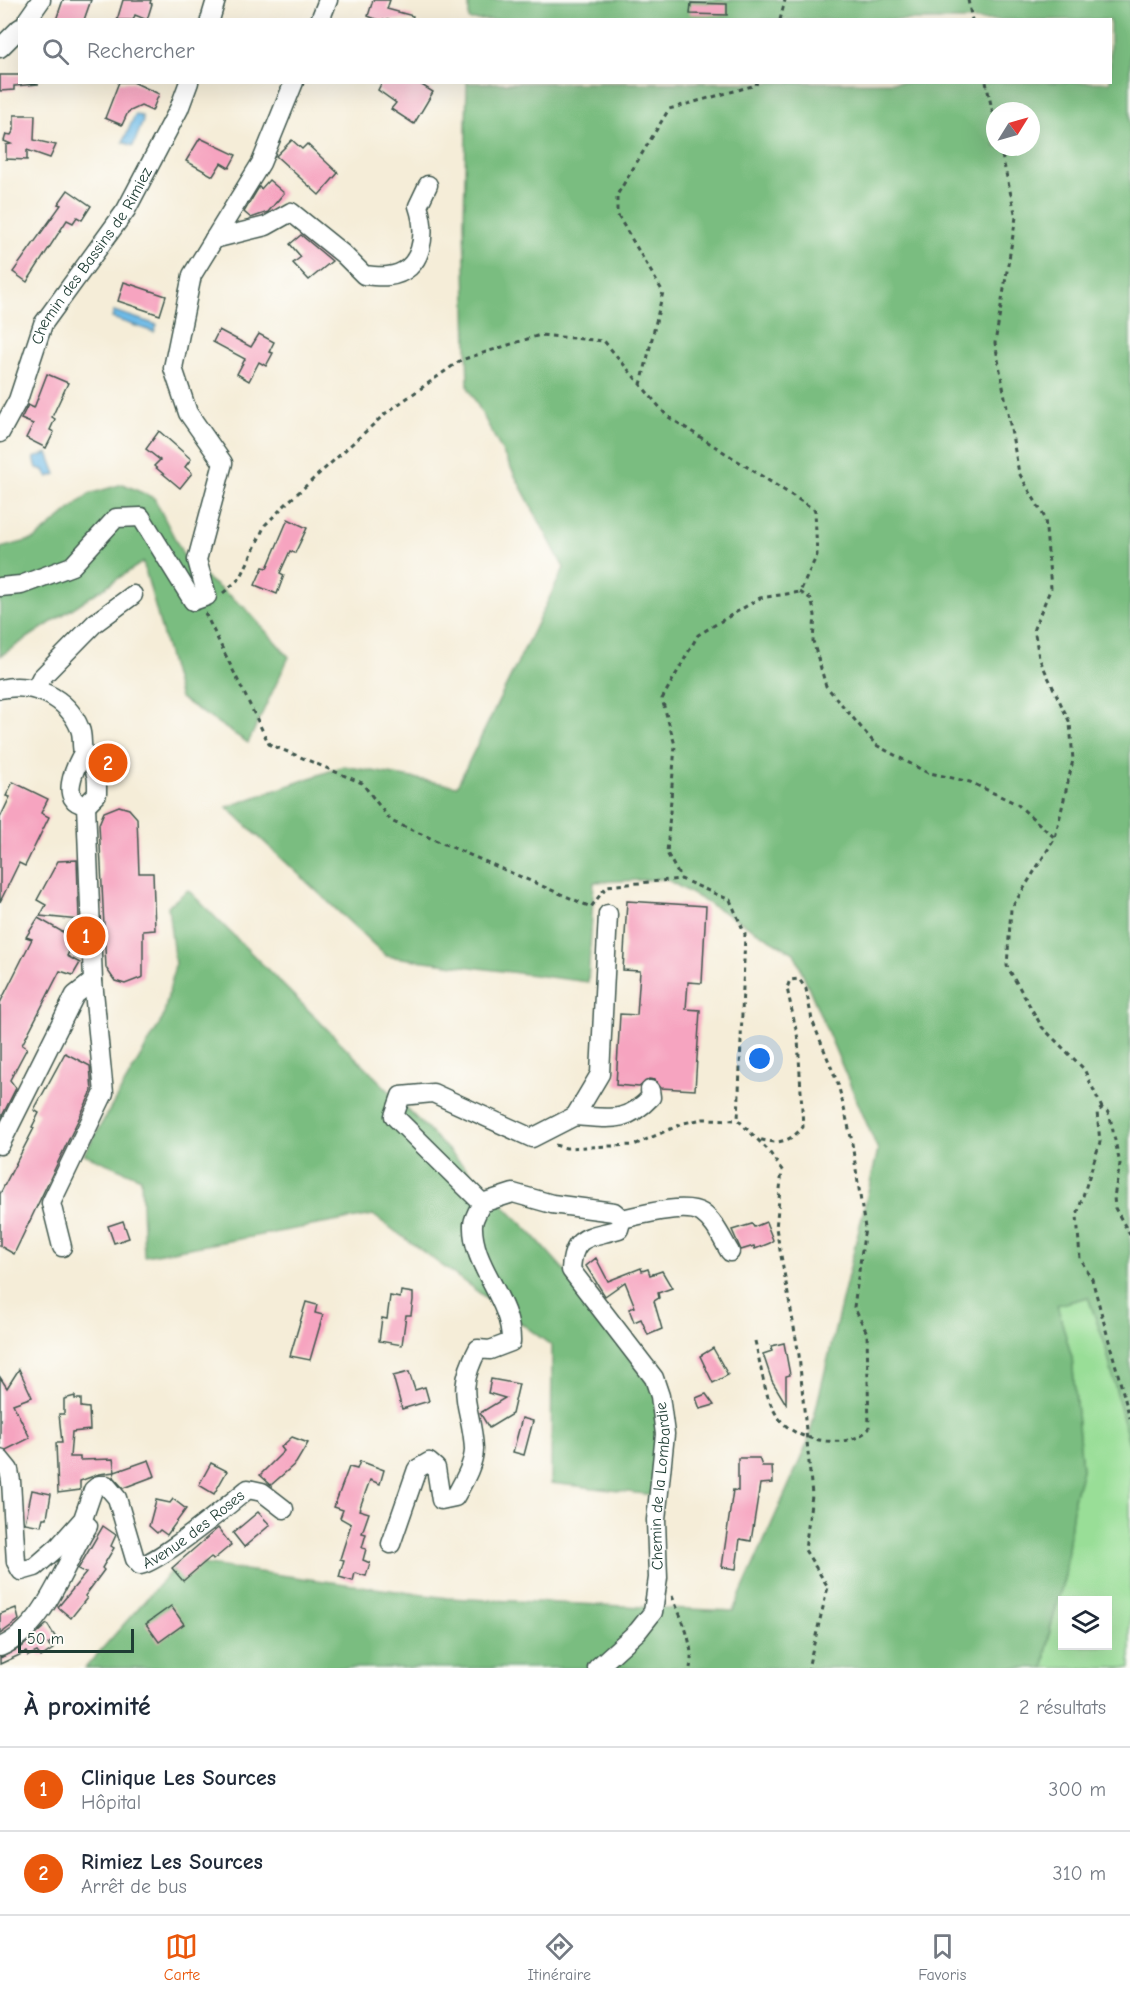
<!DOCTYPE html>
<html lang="fr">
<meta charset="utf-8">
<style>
body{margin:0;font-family:"Comic Neue",sans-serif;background:#f6f6f7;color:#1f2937}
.controls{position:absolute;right:18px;bottom:18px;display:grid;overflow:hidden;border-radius:0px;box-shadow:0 6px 24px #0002}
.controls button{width:54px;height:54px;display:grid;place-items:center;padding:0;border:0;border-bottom:2px solid #e0e1e3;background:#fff;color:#1f2937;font:30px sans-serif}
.compass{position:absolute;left:986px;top:102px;width:54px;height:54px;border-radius:50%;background:#fff;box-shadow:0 6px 24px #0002;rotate:53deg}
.scale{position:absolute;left:18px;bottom:15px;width:116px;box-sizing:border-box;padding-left:6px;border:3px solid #1f3d34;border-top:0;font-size:16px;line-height:21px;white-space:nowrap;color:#1f3d34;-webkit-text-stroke:4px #fdfcf7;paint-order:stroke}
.you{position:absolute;left:760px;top:1059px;width:21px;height:21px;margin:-15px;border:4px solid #fff;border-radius:50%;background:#1a73e8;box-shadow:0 0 0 9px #1a73e833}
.badge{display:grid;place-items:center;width:39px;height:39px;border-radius:50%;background:#ea580c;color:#fff;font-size:20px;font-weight:700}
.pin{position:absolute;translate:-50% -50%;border:3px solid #fff;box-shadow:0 2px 6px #0006}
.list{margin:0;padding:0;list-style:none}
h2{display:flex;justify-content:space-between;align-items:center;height:78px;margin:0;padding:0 24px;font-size:26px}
h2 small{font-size:20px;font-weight:400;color:#747a83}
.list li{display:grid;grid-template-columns:39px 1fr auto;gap:18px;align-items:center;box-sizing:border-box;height:84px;padding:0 24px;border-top:2px solid #e0e1e3}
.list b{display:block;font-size:22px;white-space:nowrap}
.list p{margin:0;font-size:20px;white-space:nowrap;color:#747a83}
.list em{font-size:20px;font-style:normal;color:#747a83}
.icon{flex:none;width:33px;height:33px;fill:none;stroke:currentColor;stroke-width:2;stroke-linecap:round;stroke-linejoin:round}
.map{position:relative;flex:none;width:1130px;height:1668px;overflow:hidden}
.search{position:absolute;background:#fff;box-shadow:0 6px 24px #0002;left:18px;right:18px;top:18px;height:66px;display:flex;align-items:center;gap:15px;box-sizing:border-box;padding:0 21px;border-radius:0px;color:#747a83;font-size:22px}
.sheet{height:246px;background:#fff}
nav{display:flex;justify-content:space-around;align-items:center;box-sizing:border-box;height:84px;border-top:2px solid #e0e1e3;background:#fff;font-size:16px;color:#747a83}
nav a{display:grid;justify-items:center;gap:3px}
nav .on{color:#ea580c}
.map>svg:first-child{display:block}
</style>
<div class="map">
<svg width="1130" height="1668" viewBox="0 0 1130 1668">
<rect width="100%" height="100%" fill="#fdfcf7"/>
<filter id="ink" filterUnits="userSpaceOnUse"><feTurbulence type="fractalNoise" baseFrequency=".0167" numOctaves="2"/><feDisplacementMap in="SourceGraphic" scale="12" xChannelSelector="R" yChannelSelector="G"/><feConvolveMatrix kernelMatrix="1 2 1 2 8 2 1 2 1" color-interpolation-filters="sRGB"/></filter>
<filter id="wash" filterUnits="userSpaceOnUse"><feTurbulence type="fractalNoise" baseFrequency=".008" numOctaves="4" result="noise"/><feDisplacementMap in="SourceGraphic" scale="24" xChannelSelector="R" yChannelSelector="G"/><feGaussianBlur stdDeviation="1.35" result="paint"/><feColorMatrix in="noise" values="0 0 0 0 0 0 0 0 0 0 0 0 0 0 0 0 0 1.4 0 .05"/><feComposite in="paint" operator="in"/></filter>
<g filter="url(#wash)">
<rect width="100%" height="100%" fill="#f5edd8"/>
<path fill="#99de97" stroke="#5c8e66" stroke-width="1.5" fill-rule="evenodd" d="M1088,1297L1105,1344L1130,1448V1668H1044L1050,1630L1065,1575L1074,1499L1082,1470L1072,1358L1056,1305ZM1062,1600H1108V1646H1062Z"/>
<g fill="#7abd80" stroke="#4c7d5a" stroke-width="1.5" fill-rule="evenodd">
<path d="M469,0H1130V1448L1105,1344L1088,1297L1057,1305L1072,1358L1082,1470L1074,1499L1065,1575L1050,1630L1044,1668H85L180,1561L447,1598L733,1611L808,1442L878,1150L794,953L666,879L594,882L588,982L386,956L227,807L344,766L457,786L564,568L468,387L464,223L467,83L1110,82V20H469ZM995,111H1031V147H995Z"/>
<polygon points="123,484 154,498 188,564 244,607 289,657 248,743 180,698 143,562 0,656 0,548 35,539 89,494"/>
<polygon points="188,890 533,1235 564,1270 658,1395 653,1495 551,1483 552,1346 373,1215 144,1256 141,1178 84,1154 163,1018 175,965 168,906"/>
</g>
<g fill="#6dbae7" stroke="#467c8e" stroke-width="1.5">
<polygon points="135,115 142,116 143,121 133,146 123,142"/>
<polygon points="114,311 157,325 154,332 112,318"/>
<polygon points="48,453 56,474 48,477 44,470 37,468 34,458"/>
</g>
<g id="blocks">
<g fill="#f6a4c0">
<polygon points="63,0 91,0 84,20 56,20"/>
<polygon points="123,0 151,0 150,3 152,4 147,20 135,15 133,20 117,20"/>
<polygon points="373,0 390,0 387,9 413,16 412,20 378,20 368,16"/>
<polygon points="691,3 727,4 727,15 690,14"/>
<polygon points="0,75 20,75 20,82 39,84 14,86 14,90 0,91"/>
<polygon points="119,82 133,82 159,94 152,111 141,106 128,112 122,125 105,118"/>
<polygon points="382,82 417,82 433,92 414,124 391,109 396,103 378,90"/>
<polygon points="14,115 35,115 34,140 56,145 50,158 27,150 27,160 6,159 6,145 11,144 4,141 6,134 11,135 14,130"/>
<polygon points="200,138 236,155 229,168 221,163 213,176 186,161"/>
<polygon points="292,140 302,149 307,144 338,173 319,195 276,156"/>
<polygon points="269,180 284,193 268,212 251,218 244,212 259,187 261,189"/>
<polygon points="68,190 91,206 82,220 77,217 73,223 67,220 27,282 13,272 61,205 58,204"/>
<polygon points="301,235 332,261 309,280 293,263 301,257 290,244"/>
<polygon points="124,282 166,296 160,315 118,301"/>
<polygon points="219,330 251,347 259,334 274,342 269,352 273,353 266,366 259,362 249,381 237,374 245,359 213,342"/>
<polygon points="47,374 68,383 52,417 55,419 50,430 54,432 46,448 26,438 33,424 21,419 28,405 34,408"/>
<polygon points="159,431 191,459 185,467 192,473 180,488 154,466 160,460 146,449"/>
<polygon points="288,519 307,528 295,553 290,551 280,573 284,575 277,594 255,585 263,567 267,568"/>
<polygon points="13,782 48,799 41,813 49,817 25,866 19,863 0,902 0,818 10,797 6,796"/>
<polygon points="119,806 129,809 137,818 139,873 153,873 155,930 143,931 143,977 125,984 115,981 106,968 99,824 104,812"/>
<polygon points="77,860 79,920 40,916 46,905 37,900 58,861"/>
<polygon points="627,901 706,906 702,983 688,982 686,1009 700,1010 695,1090 661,1088 655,1080 649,1079 639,1087 616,1085 620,1014 637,1015 640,971 623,970"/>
<polygon points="38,918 75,939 67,956 80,963 73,975 60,971 22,1045 27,1048 10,1080 16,1088 0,1120 0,1003 32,939 26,937"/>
<polygon points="65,1053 90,1066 92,1091 14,1254 0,1246 0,1194 34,1128 32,1127 39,1113 34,1110"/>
<polygon points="123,1221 129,1238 114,1243 108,1226"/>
<polygon points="766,1222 773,1240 770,1243 755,1249 754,1246 741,1250 732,1230 752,1224 754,1227"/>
<polygon points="596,1258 608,1281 641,1268 642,1271 648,1269 650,1275 662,1271 672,1288 658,1293 659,1298 654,1301 662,1329 648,1335 641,1319 634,1322 629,1309 635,1307 625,1282 605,1296 586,1266"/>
<polygon points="401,1291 413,1293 413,1300 411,1315 406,1315 402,1345 379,1341 382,1318 387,1319 390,1296 400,1298"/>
<polygon points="306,1302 317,1305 315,1313 323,1315 310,1360 290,1356"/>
<polygon points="784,1343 790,1375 786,1376 786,1404 772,1381 763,1354 772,1351 771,1346"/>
<polygon points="713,1348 728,1375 713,1383 700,1356"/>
<polygon points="19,1369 32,1397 13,1404 30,1438 6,1450 0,1448 0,1377 7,1388"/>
<polygon points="409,1372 415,1390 425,1387 429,1401 402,1409 393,1376"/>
<polygon points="491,1379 519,1384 512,1414 489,1428 480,1413 505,1398 488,1393"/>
<polygon points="706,1394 714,1405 700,1409 696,1398"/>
<polygon points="75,1396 75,1399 81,1399 81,1407 89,1408 90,1430 72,1432 70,1457 80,1457 80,1460 113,1459 115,1472 149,1460 155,1476 123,1488 113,1477 115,1472 99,1474 80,1481 80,1490 58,1493 56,1443 62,1443 59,1414 64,1414 64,1399"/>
<polygon points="522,1418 533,1421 524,1455 513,1452"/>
<polygon points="292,1437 308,1443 296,1463 271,1485 260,1475 284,1451 281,1447"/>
<polygon points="738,1458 759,1458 762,1466 772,1466 773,1483 760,1484 751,1541 740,1539 736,1569 722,1567 733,1490 738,1491"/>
<polygon points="360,1461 384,1470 380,1484 370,1480 359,1510 369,1513 362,1533 366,1534 362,1548 366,1549 363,1560 370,1563 366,1576 355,1573 353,1581 339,1577 344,1560 340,1559 351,1524 340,1518 343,1510 334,1507 349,1467 357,1469"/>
<polygon points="211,1463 227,1471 214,1494 199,1485"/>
<polygon points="32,1490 51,1494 47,1518 43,1518 41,1526 25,1523"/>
<polygon points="173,1499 186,1509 167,1535 160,1530 157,1533 149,1526 156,1500 170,1503"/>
<polygon points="258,1512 270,1525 244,1547 233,1533"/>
<polygon points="103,1526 116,1535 111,1546 114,1548 102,1568 104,1570 85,1596 87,1598 71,1618 58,1607 86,1573 78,1569"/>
<polygon points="218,1528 231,1545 213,1560 211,1557 183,1581 172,1568"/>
<polygon points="171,1606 184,1624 159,1642 146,1624"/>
<polygon points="16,1608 19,1620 0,1634 0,1614"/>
<polygon points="47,1624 56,1638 48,1644 53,1649 41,1657 37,1652 28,1656 26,1652 0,1664 0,1658 22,1647"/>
</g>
</g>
</g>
<g filter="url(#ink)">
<use href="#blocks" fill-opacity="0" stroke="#3f574d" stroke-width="1.5"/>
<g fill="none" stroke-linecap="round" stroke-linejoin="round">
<defs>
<g id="minor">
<polyline points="27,20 41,0"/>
<polyline points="210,20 216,0"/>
<polyline points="320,20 328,0"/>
<polyline points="0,48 20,28"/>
<path d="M214,239L266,226L291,212L343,254L364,275C372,276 380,277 388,276C424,272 427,233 418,206L428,185"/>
<path id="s1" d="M0,433L18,400L43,324L126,210L179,109L189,82"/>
<polyline points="0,587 21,585 72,566 116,518 141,517 193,601 207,596 197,560 223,463 188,413 173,368 192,275 261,163 294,82"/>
<polyline points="36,688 41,678 95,623 133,595"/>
<path d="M0,689C32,682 67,696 80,729C83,736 81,744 83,752C85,756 89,759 91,763C98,773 97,782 97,794L86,805C58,802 75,767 83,753"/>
<path d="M575,1116C609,1118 626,1124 651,1097L650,1090"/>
<polyline points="0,1145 75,995 93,981"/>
<polyline points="482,1203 394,1116 401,1096 433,1093 532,1138 575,1116 600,1074 608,914"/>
<path d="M622,1219C640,1215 686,1202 702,1213C715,1222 722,1239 730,1252"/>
<polyline points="62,1247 51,1203 104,1093 93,981 86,805"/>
<path id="s2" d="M0,1459L9,1470L11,1481L16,1562L21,1571L35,1567L58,1547L83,1519L93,1490L99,1485H106L117,1498L135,1559L140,1565C156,1565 231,1503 248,1489L262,1492L284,1509"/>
<path d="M391,1544L417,1469L429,1462L436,1468L441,1500L455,1497C462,1484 474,1465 474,1449C472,1405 453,1395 478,1349L490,1350L511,1342C512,1299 471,1266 473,1224C474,1217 479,1209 482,1203L513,1193L552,1204L614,1212L622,1219"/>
<path d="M0,1647C47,1627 63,1565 88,1526"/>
<path id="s3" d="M597,1668L638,1631L653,1612L658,1578L656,1520L665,1434L660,1396L654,1378L571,1270C573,1233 590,1238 619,1229L622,1219"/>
</g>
</defs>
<use href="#minor" stroke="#3f574d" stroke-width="21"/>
<g stroke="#3f574d" stroke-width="3" stroke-dasharray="4.5 4.5" stroke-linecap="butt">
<polyline points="968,0 972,20"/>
<polyline points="780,20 785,0"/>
<polyline points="986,82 995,123"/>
<polyline points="1000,147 1016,217 995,343 1019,473 1045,518 1051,588 1034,628 1039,658 1070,723 1073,760 1055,838 1011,909 1007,966 1042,1027 1084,1069 1102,1108"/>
<polyline points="641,385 663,292 617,214 617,195 669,109 756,85 757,82"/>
<polyline points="800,592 811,599 815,615 813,641 826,686 876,745 926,772 970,782 1017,804 1055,838"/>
<polyline points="223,593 241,577 265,525 288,502 386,413 461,360 540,335 604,341 667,416 815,510 817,555 800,592 760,598 698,635 662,699 675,745 667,853 681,879 730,900 745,934 738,1120"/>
<polyline points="205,613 269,744 362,783 391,821 591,907 607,886 681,879"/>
<polyline points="555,1145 566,1148 634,1145 684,1123 703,1119 738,1120 768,1150 782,1170 776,1228 799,1355 812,1495 805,1550 828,1587 808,1668"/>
<polyline points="1130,1235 1115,1208 1114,1197 1120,1164 1110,1117 1107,1111 1102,1108 1097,1112 1100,1142 1077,1215 1080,1259 1092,1279 1130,1418"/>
<path d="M755,1341C767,1391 765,1434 826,1441C843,1442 856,1441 869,1429L867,1333L854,1307L865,1228L851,1137L838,1084L812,1020L806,989L799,979L790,980L787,988L798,1039L803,1127C790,1142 777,1145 759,1139"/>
<path d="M672,1596C681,1618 695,1644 690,1668"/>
</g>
<use href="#minor" stroke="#fff" stroke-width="18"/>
</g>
</g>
<g text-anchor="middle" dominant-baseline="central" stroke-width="5" stroke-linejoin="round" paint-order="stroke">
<g font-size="16" fill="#1f3d34" stroke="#fdfcf7">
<text stroke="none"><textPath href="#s1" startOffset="201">Chemin des Bassins de Rimiez</textPath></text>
<text stroke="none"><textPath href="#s3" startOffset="206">Chemin de la Lombardie</textPath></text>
<text stroke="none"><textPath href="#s2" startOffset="398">Avenue des Roses</textPath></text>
</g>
</g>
</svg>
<div class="controls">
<button><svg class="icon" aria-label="layers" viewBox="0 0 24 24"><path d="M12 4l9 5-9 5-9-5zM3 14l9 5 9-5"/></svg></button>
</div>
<svg class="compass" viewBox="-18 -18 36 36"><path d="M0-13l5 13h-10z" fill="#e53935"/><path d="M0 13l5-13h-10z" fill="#747a83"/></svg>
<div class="scale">50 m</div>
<div class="you"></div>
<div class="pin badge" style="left:86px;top:936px">1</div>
<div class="pin badge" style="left:108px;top:763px">2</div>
<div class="search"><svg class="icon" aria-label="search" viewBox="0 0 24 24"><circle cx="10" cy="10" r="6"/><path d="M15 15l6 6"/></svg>Rechercher</div>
</div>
<section class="sheet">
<h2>À proximité<small>2 résultats</small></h2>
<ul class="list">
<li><span class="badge">1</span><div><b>Clinique Les Sources</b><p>Hôpital</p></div><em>300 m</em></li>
<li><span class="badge">2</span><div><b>Rimiez Les Sources</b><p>Arrêt de bus</p></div><em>310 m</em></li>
</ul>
</section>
<nav>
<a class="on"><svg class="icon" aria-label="map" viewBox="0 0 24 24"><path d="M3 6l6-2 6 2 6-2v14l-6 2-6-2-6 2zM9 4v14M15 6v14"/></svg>Carte</a>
<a><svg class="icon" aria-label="directions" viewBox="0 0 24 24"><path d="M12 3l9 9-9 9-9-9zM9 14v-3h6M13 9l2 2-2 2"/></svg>Itinéraire</a>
<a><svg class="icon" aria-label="saved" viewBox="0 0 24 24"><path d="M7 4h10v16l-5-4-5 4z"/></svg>Favoris</a>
</nav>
